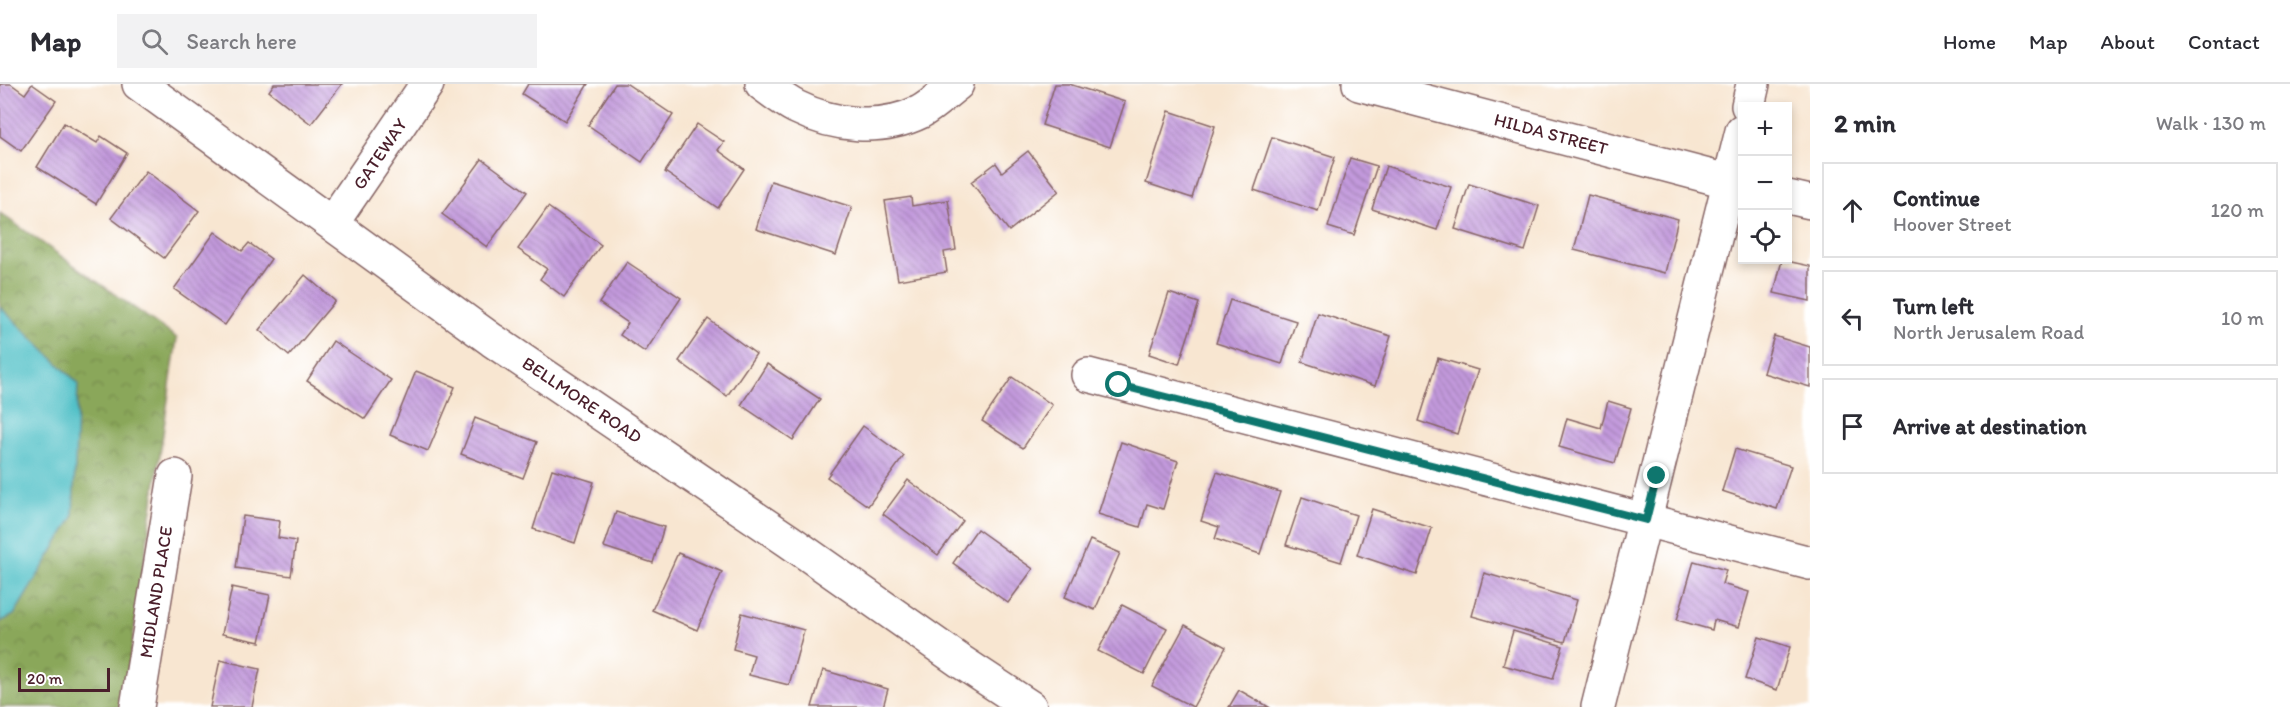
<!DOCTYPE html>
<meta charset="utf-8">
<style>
body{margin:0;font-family:Itim,sans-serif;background:#f2f2f3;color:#2b2b33}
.controls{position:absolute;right:18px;top:18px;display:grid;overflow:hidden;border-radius:0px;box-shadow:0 3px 9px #0003}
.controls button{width:54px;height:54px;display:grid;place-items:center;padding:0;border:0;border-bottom:2px solid #e1e1e2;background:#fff;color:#2b2b33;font:30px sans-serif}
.scale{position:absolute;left:18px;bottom:15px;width:92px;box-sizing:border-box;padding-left:6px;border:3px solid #4a1f2b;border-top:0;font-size:16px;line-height:21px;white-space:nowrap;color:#4a1f2b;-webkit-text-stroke:4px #fff;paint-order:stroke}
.stop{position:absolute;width:18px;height:18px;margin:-14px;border:4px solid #0f766e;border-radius:50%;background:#fff}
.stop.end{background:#0f766e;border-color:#fff;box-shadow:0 2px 6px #0008}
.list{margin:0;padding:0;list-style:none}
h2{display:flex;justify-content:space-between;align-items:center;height:78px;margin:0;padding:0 24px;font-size:26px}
h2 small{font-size:20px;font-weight:400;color:#7c7c81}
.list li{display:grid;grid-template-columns:39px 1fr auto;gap:18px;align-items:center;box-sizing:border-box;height:96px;margin:0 12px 12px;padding:0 12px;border:2px solid #e1e1e2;border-radius:0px}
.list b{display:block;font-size:22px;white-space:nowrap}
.list p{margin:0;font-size:20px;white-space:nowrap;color:#7c7c81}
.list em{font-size:20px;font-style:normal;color:#7c7c81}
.icon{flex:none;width:33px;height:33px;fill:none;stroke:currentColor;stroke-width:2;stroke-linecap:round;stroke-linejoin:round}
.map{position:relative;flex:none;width:1810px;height:623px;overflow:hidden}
header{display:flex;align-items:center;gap:36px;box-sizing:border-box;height:84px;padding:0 30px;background:#fff;border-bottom:2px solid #e1e1e2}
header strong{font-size:28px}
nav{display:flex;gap:33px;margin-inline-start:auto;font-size:21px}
.search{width:420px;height:54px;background:#f2f2f3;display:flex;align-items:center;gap:15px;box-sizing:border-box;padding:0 21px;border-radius:0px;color:#7c7c81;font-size:22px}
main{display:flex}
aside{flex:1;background:#fff}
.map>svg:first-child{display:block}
</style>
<header>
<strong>Map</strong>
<div class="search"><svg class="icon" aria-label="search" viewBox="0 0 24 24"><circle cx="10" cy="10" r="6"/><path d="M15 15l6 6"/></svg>Search here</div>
<nav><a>Home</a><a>Map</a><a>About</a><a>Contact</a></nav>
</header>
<main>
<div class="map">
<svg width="1810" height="623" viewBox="0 0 1810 623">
<defs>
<pattern id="forest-crowns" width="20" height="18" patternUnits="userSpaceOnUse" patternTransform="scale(1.5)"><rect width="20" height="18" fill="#8aa75a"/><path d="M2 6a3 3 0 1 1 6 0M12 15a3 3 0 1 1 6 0" fill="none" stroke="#73874b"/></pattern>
<pattern id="building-back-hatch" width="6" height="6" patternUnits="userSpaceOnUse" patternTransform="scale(1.5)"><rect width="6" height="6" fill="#c39add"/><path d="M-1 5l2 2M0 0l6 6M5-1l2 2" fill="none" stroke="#a07db3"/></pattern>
</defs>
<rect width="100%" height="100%" fill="#fff"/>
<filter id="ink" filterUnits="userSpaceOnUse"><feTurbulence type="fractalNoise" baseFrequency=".0167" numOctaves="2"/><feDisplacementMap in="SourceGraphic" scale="12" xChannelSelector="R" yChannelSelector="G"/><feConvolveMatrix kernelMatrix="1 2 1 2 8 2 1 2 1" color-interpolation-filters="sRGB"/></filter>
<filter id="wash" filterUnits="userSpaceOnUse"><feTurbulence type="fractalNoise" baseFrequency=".008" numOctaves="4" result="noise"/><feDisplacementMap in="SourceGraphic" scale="24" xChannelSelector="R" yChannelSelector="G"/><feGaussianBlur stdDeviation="1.35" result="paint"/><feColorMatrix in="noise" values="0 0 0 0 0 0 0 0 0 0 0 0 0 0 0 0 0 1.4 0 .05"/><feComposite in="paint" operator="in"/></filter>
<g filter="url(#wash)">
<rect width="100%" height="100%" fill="#f8e6d1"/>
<polygon fill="url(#forest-crowns)" stroke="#6a6342" stroke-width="1.5" points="0,129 177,254 123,623 0,623"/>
<polygon fill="#53c1c8" stroke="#4e707a" stroke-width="1.5" points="0,223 78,299 73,433 14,531 0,538"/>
<g id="blocks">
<g fill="url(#building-back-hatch)">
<polygon points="0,0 11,0 25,10 32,0 56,17 21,67 0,52"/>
<polygon points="274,0 342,0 311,40 269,7"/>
<polygon points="528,0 588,0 565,37 522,10"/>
<polygon points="615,0 627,0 673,31 642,78 588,41"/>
<polygon points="1055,0 1069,0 1125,18 1110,63 1042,41"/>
<polygon points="1169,27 1215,42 1192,114 1146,99"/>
<polygon points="64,39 97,59 101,52 127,69 96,120 37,83"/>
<polygon points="697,40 724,58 718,66 744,85 718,124 665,88"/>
<polygon points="1272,53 1335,73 1318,127 1254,106"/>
<polygon points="1028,67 1059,107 1009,147 971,98 996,79 1002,88"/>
<polygon points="1350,74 1377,82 1354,151 1328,143"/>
<polygon points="482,75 527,108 487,163 442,130"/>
<polygon points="1386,82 1451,103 1437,146 1372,125"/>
<polygon points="146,87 199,127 164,174 111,134"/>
<polygon points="771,97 852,123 836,171 756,145"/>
<polygon points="1469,100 1539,122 1525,167 1455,145"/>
<polygon points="1588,111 1678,135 1665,189 1574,166"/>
<polygon points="911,113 912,122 948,116 956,166 944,168 947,188 898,196 885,117"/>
<polygon points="548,123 601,161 564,213 540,195 547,185 518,165"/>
<polygon points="215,148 242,167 249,159 271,175 225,241 174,205"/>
<polygon points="1782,176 1810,182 1810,217 1774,209"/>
<polygon points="627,178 681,214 645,268 620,251 628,239 599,219"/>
<polygon points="305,191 335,217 289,272 259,246"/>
<polygon points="1169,209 1199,219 1179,280 1149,270"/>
<polygon points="1230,216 1296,237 1282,280 1216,259"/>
<polygon points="1318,229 1391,252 1375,302 1302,278"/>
<polygon points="708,235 756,270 727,312 679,277"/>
<polygon points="1774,252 1810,263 1810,303 1763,289"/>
<polygon points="333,257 391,296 365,335 307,297"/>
<polygon points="1438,274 1478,286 1457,350 1418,337"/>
<polygon points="767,280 820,315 793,356 741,321"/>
<polygon points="416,287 455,303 428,367 390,351"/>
<polygon points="1012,293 1052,321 1023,364 982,337"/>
<polygon points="1608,317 1631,324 1615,379 1559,363 1567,334 1601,344"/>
<polygon points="475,334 537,358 523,394 461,370"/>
<polygon points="863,342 904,372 868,422 827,393"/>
<polygon points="1121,358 1178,377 1163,425 1147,420 1140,443 1098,430"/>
<polygon points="1735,365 1791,382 1777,425 1722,407"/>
<polygon points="552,385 594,398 575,459 533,445"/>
<polygon points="1217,388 1280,408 1260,470 1215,455 1219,443 1201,437"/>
<polygon points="908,396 963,437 938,471 883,430"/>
<polygon points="1302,413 1356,431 1341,478 1286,461"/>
<polygon points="1372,425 1432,444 1417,491 1357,471"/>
<polygon points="616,428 664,443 653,479 604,463"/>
<polygon points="243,432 280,437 278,454 296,457 291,492 236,484"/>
<polygon points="977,445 1033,485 1008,519 953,479"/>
<polygon points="1090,456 1120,469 1095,526 1065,513"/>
<polygon points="678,469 722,488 697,546 652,526"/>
<polygon points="1694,477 1726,486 1722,500 1749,508 1739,543 1714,536 1712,546 1677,536"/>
<polygon points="1484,489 1577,516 1565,558 1472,532"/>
<polygon points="232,503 270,511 260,558 222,550"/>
<polygon points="1122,521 1167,544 1144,590 1098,567"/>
<polygon points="742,529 804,546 789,601 749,591 754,571 733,565"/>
<polygon points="1185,541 1226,563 1193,623 1152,602"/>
<polygon points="1513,547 1563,562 1553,595 1503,581"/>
<polygon points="1759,553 1790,563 1777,606 1745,595"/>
<polygon points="220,576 260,585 252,623 210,623"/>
<polygon points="823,586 888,605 883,623 812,623"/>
<polygon points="1239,606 1269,623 1229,623"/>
</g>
</g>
</g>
<g filter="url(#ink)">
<use href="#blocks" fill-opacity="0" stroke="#876565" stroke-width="1.5"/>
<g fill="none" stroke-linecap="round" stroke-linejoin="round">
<defs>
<g id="minor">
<path d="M762,0C773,8 784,17 796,23C834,42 881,47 920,28C933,21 945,9 957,0"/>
<polyline points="1359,0 1742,101"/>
<polyline points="1788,113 1810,118"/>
<polyline points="332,139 427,0"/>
<polyline points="1088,291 1810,479"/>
<polyline points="137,623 175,392"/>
</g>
<g id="major">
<polyline points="139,0 492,256 789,457 960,577 1030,623"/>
<polyline points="1748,22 1753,0"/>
<polyline points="1598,623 1742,47"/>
</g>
</defs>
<use href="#minor" stroke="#876565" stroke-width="36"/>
<use href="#major" stroke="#876565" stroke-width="36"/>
<use href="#minor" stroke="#fff" stroke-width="33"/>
<use href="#major" stroke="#fff" stroke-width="33"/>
</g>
</g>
<g fill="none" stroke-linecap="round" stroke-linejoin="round" filter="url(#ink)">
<polyline stroke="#0f766e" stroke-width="8" points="1119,301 1646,436 1657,392"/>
</g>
<g text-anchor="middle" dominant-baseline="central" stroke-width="4.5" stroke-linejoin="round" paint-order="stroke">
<g font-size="18" fill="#4a1f2b" stroke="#fff">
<text transform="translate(1551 50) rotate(15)">HILDA STREET</text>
<text transform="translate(380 70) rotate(-56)">GATEWAY</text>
<text transform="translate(582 316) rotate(34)">BELLMORE ROAD</text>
<text transform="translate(156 508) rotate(-81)">MIDLAND PLACE</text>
</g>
</g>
</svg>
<div class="controls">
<button>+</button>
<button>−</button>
<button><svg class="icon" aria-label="locate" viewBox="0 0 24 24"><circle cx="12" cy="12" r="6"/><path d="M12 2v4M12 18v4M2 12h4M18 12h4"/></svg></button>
</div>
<div class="scale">20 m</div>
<div class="stop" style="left:1119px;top:301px"></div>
<div class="stop end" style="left:1657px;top:392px"></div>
</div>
<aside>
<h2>2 min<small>Walk · 130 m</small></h2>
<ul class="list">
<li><svg class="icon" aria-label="ahead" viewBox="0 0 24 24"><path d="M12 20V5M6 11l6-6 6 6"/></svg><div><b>Continue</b><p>Hoover Street</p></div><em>120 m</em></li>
<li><svg class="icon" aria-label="left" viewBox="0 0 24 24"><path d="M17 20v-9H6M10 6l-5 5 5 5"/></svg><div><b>Turn left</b><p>North Jerusalem Road</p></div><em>10 m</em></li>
<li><svg class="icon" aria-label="arrive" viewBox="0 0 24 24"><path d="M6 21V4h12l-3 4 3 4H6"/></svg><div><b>Arrive at destination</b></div></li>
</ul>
</aside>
</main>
